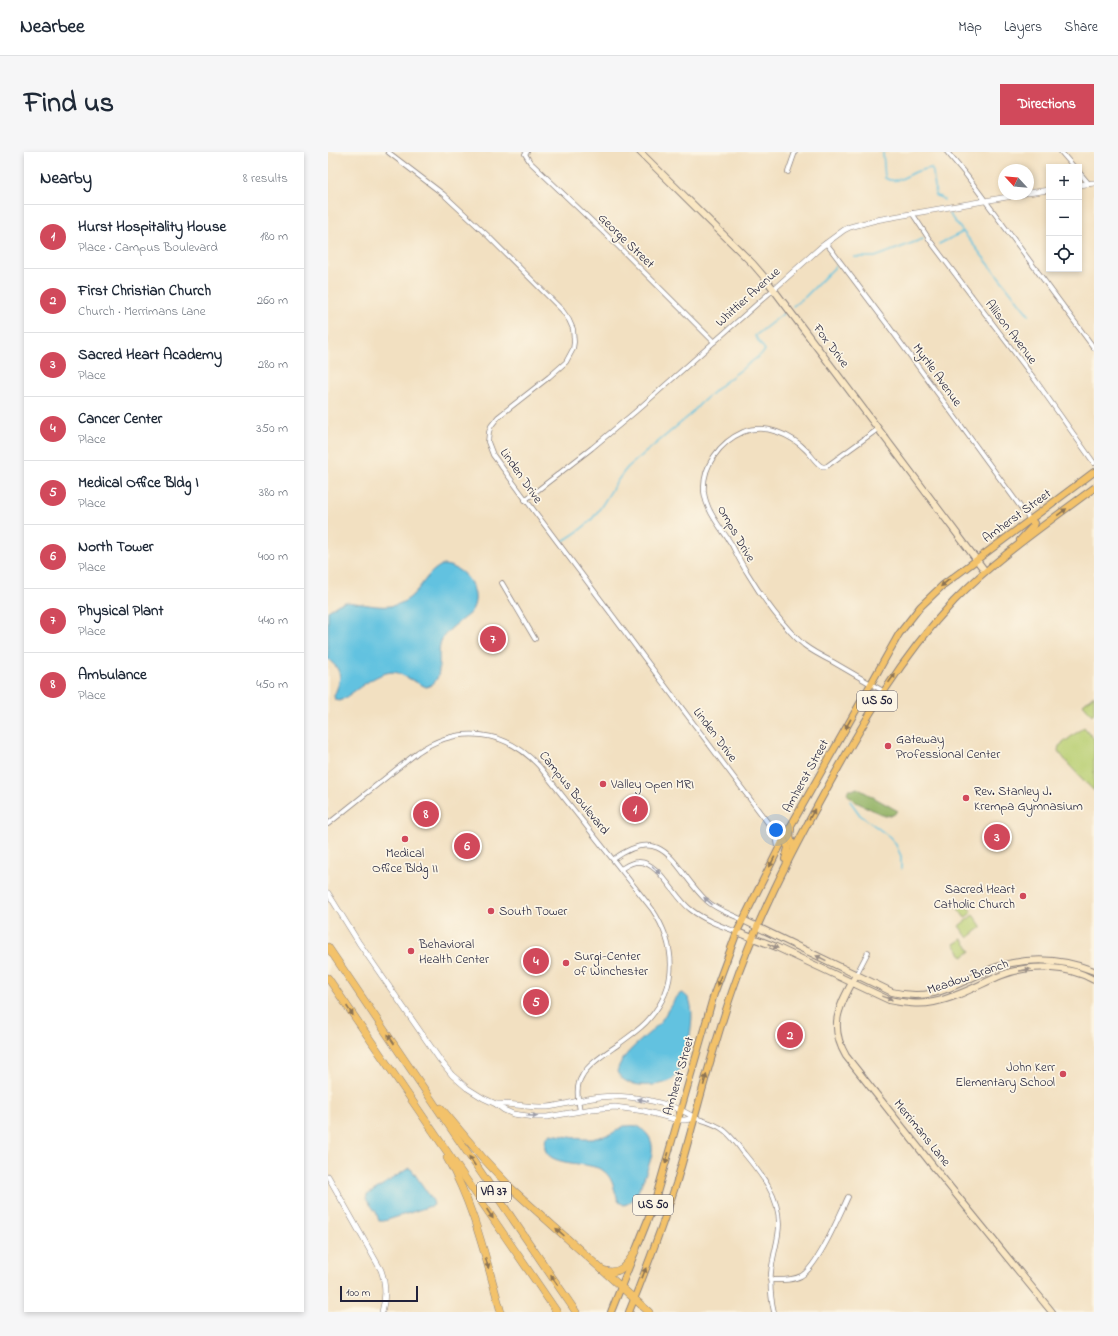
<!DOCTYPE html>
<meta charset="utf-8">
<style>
body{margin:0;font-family:"Indie Flower",sans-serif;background:#f6f6f7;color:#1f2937}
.controls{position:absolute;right:12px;top:12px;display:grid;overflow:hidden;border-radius:0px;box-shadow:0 2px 6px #0003}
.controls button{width:36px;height:36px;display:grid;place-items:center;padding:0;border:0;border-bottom:1px solid #e0e1e3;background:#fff;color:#1f2937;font:20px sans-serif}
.compass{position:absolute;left:670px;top:12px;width:36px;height:36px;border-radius:50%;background:#fff;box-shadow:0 2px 6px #0003;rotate:296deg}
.scale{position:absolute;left:12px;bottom:10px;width:78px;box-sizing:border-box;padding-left:4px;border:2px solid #22223b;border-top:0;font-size:11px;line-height:14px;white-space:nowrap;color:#22223b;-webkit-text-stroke:3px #fcf5e5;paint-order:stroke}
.you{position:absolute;left:448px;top:678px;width:14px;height:14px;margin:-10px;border:3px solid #fff;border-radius:50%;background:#1a73e8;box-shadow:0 0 0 6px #1a73e833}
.badge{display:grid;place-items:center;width:26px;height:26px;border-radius:50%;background:#d1495b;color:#fff;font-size:13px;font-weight:700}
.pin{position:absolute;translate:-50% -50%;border:2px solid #fff;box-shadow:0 1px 4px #0006}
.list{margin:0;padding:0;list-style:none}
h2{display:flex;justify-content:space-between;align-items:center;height:52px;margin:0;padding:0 16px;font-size:17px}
h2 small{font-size:13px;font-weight:400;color:#747a83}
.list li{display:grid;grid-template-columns:26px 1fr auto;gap:12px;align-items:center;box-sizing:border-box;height:64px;padding:0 16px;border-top:1px solid #e0e1e3}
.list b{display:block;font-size:15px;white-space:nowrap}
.list p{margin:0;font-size:13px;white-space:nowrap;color:#747a83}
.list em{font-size:13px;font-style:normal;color:#747a83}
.icon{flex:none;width:22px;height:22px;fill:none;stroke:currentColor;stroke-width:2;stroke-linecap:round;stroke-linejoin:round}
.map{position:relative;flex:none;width:766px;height:1160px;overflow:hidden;border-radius:0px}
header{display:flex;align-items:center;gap:24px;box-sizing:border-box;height:56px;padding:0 20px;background:#fff;border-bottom:1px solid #e0e1e3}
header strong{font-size:19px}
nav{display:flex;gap:22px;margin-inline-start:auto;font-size:14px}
.intro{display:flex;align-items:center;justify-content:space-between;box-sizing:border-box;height:96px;padding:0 24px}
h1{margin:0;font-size:28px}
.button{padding:10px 18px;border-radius:0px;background:#d1495b;color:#fff;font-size:14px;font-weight:700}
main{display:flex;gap:24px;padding:0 24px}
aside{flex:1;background:#fff;border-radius:0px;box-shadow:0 2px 6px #0003}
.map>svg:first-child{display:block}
</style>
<header>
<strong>Nearbee</strong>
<nav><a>Map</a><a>Layers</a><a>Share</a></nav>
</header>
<div class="intro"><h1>Find us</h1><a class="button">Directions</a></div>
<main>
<aside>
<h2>Nearby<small>8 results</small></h2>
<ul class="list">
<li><span class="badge">1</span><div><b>Hurst Hospitality House</b><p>Place · Campus Boulevard</p></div><em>180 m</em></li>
<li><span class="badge">2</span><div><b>First Christian Church</b><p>Church · Merrimans Lane</p></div><em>260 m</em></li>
<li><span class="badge">3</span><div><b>Sacred Heart Academy</b><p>Place</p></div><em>280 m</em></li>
<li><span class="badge">4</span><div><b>Cancer Center</b><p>Place</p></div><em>350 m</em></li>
<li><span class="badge">5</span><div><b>Medical Office Bldg I</b><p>Place</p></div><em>380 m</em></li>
<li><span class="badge">6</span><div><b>North Tower</b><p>Place</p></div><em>400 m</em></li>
<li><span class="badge">7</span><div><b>Physical Plant</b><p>Place</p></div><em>440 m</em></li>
<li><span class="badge">8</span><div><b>Ambulance</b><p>Place</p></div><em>450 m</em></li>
</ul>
</aside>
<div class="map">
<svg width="766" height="1160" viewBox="0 0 766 1160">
<rect width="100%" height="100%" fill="#fcf5e5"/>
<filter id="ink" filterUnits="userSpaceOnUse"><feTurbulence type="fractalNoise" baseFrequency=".025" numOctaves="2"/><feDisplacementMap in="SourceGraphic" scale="8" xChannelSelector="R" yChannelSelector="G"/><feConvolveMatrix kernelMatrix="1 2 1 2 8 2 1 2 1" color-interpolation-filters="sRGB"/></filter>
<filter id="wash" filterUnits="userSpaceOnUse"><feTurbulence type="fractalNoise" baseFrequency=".012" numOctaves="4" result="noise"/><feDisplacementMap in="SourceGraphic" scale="16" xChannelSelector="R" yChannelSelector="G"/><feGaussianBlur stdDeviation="0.9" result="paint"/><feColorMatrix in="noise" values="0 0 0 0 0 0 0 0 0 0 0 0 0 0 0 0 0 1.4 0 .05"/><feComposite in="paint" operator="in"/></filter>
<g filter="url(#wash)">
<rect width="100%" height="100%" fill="#f2e0c1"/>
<g fill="#b9cf73" stroke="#6e7857">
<polygon points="766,543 766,561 764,563 755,552"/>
<polygon points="756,575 766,587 766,639 742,614 730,599 731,594"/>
<polygon points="635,749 644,760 637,766 628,754"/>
<polygon points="645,763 654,775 640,786 631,774"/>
<polygon points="634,787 643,799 635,805 626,792"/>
</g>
<polygon fill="#92b265" stroke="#5a6a50" points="529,636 570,659 565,663 557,664 526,649 519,642 520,638 524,638"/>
<g fill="#62c2e0" stroke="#42728e">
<path d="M114,413C137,413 157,442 142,461C134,468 119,478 114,487C106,502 120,529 98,535L70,521C54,515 27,540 12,549L7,548L6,544C13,527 16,520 0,507V459L11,452L17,450C46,452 69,464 90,437C99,426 101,420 114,413Z"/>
<path d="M353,841C376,846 357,913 347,925C340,933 321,934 312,933C302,932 294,929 289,920C293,900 320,885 333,869C339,861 345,847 353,841Z"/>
<path d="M296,974C300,974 305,973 309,974C313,975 316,979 319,982C330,995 321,1012 316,1026C311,1036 308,1050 296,1053L291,1050C286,1040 286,1028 277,1020C261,1006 208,1019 218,986L223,982L254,987H264L283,982Z"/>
<polygon points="81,1016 84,1018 105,1049 106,1053 56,1069 51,1069 48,1060 38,1047 39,1043"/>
</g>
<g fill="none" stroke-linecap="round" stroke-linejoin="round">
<g stroke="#62c2e0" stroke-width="1.5">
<path d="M555,1L557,26C569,33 579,23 590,19C594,18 598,17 603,16L605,20L608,44L612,45L616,48"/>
<polyline points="621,62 701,163"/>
<polyline points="611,92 635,80"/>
<polyline points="526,105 547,105 595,87"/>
<polyline points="465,154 477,145 508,114"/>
<path d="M235,389C248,381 262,372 270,359C281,344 288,328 300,315L361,264L372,252L393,233L435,201L437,198L427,184L456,161"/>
<polyline points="522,649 532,663 562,685 567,691 573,704 573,717"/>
</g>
</g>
</g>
<g filter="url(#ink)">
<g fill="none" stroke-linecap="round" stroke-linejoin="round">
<defs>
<g id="minor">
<path d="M60,0L115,42L159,83L234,158L241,168L245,177L246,190L245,197L238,210L221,225L170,265L163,274L161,280L160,290L165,303L207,360L443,675C445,684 450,685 450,696"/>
<polyline points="199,0 197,2 202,10 291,95 386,190"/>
<polyline points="619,0 639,24 766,196"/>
<polyline points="733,0 746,15"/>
<polyline points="460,20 467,0"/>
<polyline points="751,20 761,32"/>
<polyline points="584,61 603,90 708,229 766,311"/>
<polyline points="498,91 559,172 702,368"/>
<path d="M550,277L499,314C496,315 496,315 493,314C488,311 483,303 479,299C464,283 437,271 415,280C392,290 374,314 376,340C378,359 394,377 404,393C409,403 414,413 420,422C433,444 457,477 476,493C485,500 495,505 505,510C522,520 538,529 555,539"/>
<polyline points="197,348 264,296 307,260 446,137"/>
<polyline points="174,431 207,487"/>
<path d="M0,672L90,600C130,573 177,577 211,614L324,757C348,793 351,833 321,867C313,877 301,884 291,892C280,900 260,912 254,924C247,935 250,947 252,959"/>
<polyline points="443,675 448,677 456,686"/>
<path d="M286,707C338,669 347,720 379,749C389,758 403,762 415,768"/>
<path d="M293,717C298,714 303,710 310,710C330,708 347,746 362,757C376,768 393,774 409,780"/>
<polyline points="528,823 540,800"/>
<path d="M367,966C377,969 389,972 397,979C404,985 410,993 415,1000C433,1022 451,1043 451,1072C451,1085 447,1096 445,1108C441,1126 442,1143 446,1160"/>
<path d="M442,1128C452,1128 464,1129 473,1124C490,1114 511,1064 520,1045"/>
</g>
<g id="tertiary">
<polyline points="751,33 766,31"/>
<polyline points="700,41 721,38"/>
<polyline points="446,137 493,95 516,78 522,75 548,68 696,42"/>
<polyline points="0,741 31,791 112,908 124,923 139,936 155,946 168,952 176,958 185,962 207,965 219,965 264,957 287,955 316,959 350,968 357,968 367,966"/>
<path d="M168,952C185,951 202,956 220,955C237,953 254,947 272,945C299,942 344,950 367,966"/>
<path d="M0,1024L53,1118C58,1132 58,1146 54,1160"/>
</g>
<g id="secondary">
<polyline points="312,0 425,112 437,126 657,419"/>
<path d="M415,768L564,840C610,852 632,827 672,814C703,805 736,807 766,819"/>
<path d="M409,780L446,794L561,848C577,851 591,853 606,850C631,845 652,832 674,823C702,812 740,813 766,828"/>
<path d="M528,823C513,852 499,871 518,904L605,1014L724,1160"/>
</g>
<g id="primary">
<polyline points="692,388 705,374 706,371 702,368"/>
<polyline points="463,677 462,685 466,696"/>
<polyline points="456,686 460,696 457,707"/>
<polyline points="283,1160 325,1055 386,842 409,780 456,686 571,482 592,455 615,433 766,320"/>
<path d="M301,1160C318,1118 334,1075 348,1032C367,968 382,903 404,840C428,769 462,703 498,638C536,569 572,507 626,449C668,406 718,372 766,336"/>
</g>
<g id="motorway">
<polyline points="0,795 109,956 248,1160"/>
<polyline points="0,826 229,1160"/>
<polyline points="113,956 155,1006 183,1036 321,1160"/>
<path d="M119,1006C146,1053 158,1108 173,1160"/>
<path d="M275,1118C292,1125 300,1111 308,1098"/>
</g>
</defs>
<use href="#minor" stroke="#8a817e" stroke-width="5.5"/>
<use href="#tertiary" stroke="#8a817e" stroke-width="6"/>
<use href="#secondary" stroke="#8a817e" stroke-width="8"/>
<use href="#primary" stroke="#8a817e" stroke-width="8"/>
<use href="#motorway" stroke="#8a817e" stroke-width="8"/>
<use href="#minor" stroke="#fff" stroke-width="4"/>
<use href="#tertiary" stroke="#fff" stroke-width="5"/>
<use href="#secondary" stroke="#fae7c3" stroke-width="6"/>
<use href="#primary" stroke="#f3c26a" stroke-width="6"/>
<use href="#motorway" stroke="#f3c26a" stroke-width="7"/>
</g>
<defs><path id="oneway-solid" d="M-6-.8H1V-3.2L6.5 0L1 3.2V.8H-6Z"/></defs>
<g fill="#8a7252">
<use href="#oneway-solid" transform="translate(734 360) rotate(-36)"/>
<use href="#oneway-solid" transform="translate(617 431) rotate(140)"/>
<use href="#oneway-solid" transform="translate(564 526) rotate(-55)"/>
<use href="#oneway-solid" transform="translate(520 572) rotate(119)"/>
<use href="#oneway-solid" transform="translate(484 662) rotate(-61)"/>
<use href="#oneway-solid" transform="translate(444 710) rotate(117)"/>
<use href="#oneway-solid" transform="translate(391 829) rotate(110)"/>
<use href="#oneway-solid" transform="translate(22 859) rotate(56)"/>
<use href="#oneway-solid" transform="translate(63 887) rotate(-124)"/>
<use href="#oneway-solid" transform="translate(377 928) rotate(-75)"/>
<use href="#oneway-solid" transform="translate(339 1006) rotate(107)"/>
<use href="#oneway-solid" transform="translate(144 1009) rotate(-124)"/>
<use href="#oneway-solid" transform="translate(162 1062) rotate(56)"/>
<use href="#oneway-solid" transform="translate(232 1080) rotate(-138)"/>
<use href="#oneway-solid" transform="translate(159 1111) rotate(74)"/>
<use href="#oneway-solid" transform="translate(316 1121) rotate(-69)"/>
<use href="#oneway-solid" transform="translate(226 1128) rotate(-125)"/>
</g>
<g fill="#9c9ca7">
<use href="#oneway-solid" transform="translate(328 718) rotate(45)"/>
<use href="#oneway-solid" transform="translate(380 749) rotate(-139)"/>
<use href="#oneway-solid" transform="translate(315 948) rotate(-168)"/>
<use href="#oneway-solid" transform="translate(204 964) rotate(4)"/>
</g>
<g fill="#998e86">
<use href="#oneway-solid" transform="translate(445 794) rotate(24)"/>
<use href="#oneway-solid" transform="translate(493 806) rotate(-154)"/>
<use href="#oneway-solid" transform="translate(697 818) rotate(-9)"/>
<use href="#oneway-solid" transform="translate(559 846) rotate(20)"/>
</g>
</g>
<g fill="#d1495b" stroke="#fcf5e5" stroke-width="1.5">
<circle cx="560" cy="594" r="4"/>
<circle cx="275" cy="632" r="4"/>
<circle cx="638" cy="646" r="4"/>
<circle cx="77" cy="687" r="4"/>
<circle cx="695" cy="744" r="4"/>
<circle cx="163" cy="759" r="4"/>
<circle cx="83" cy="799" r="4"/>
<circle cx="238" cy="811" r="4"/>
<circle cx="735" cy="922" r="4"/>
</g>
<g text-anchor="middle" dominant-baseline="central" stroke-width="3.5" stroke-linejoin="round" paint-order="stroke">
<g fill="#fcf5e5" stroke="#63616e" stroke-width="1">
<rect x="529" y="539" width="40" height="20" rx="3"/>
<rect x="149" y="1030" width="34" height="20" rx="3"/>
<rect x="305" y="1043" width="40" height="20" rx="3"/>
</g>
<g font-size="12" font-weight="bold" fill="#22223b">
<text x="549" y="549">US 50</text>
<text x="166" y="1040">VA 37</text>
<text x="325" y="1053">US 50</text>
</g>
<g font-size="13" fill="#22223b" stroke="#fcf5e5">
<text transform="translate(298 89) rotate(44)">George Street</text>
<text transform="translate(420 145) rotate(-42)">Whittier Avenue</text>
<text transform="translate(683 180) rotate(53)">Allison Avenue</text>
<text transform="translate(503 194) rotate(53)">Fox Drive</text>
<text transform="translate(609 223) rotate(54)">Myrtle Avenue</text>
<text transform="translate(193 324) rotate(55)">Linden Drive</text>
<text transform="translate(689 364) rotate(-36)">Amherst Street</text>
<text transform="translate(408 382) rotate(60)">Omps Drive</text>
<text transform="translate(387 583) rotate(53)">Linden Drive</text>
<text transform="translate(478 624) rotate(-61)">Amherst Street</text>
<text transform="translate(246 641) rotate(51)">Campus Boulevard</text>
<text transform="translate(640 825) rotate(-19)">Meadow Branch</text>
<text transform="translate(351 924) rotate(-74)">Amherst Street</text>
<text transform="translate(594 981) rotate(51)">Merrimans Lane</text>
</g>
<g font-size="13" fill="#22223b" stroke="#fcf5e5" text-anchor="start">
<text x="568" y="587">Gateway<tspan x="568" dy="15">Professional Center</tspan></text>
<text x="283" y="632">Valley Open MRI</text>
<text x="646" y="639">Rev. Stanley J.<tspan x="646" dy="15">Krempa Gymnasium</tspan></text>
<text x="77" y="701" text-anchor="middle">Medical<tspan x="77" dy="15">Office Bldg II</tspan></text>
<text x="687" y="737" text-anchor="end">Sacred Heart<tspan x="687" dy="15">Catholic Church</tspan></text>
<text x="171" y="759">South Tower</text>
<text x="91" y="792">Behavioral<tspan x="91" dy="15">Health Center</tspan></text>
<text x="246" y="804">Surgi-Center<tspan x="246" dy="15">of Winchester</tspan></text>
<text x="727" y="915" text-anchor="end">John Kerr<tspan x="727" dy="15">Elementary School</tspan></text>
</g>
</g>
</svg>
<div class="controls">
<button>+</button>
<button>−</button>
<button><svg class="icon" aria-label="locate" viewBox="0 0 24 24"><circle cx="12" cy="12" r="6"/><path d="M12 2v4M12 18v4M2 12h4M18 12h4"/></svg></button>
</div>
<svg class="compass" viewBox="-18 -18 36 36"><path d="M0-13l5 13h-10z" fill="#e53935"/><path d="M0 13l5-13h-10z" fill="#747a83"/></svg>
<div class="scale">100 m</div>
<div class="you"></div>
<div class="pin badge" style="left:307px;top:657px">1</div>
<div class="pin badge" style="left:462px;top:883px">2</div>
<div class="pin badge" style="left:669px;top:685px">3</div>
<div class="pin badge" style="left:208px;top:809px">4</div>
<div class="pin badge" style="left:208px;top:850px">5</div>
<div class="pin badge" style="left:139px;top:694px">6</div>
<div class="pin badge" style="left:165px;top:487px">7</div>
<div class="pin badge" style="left:98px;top:662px">8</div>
</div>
</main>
